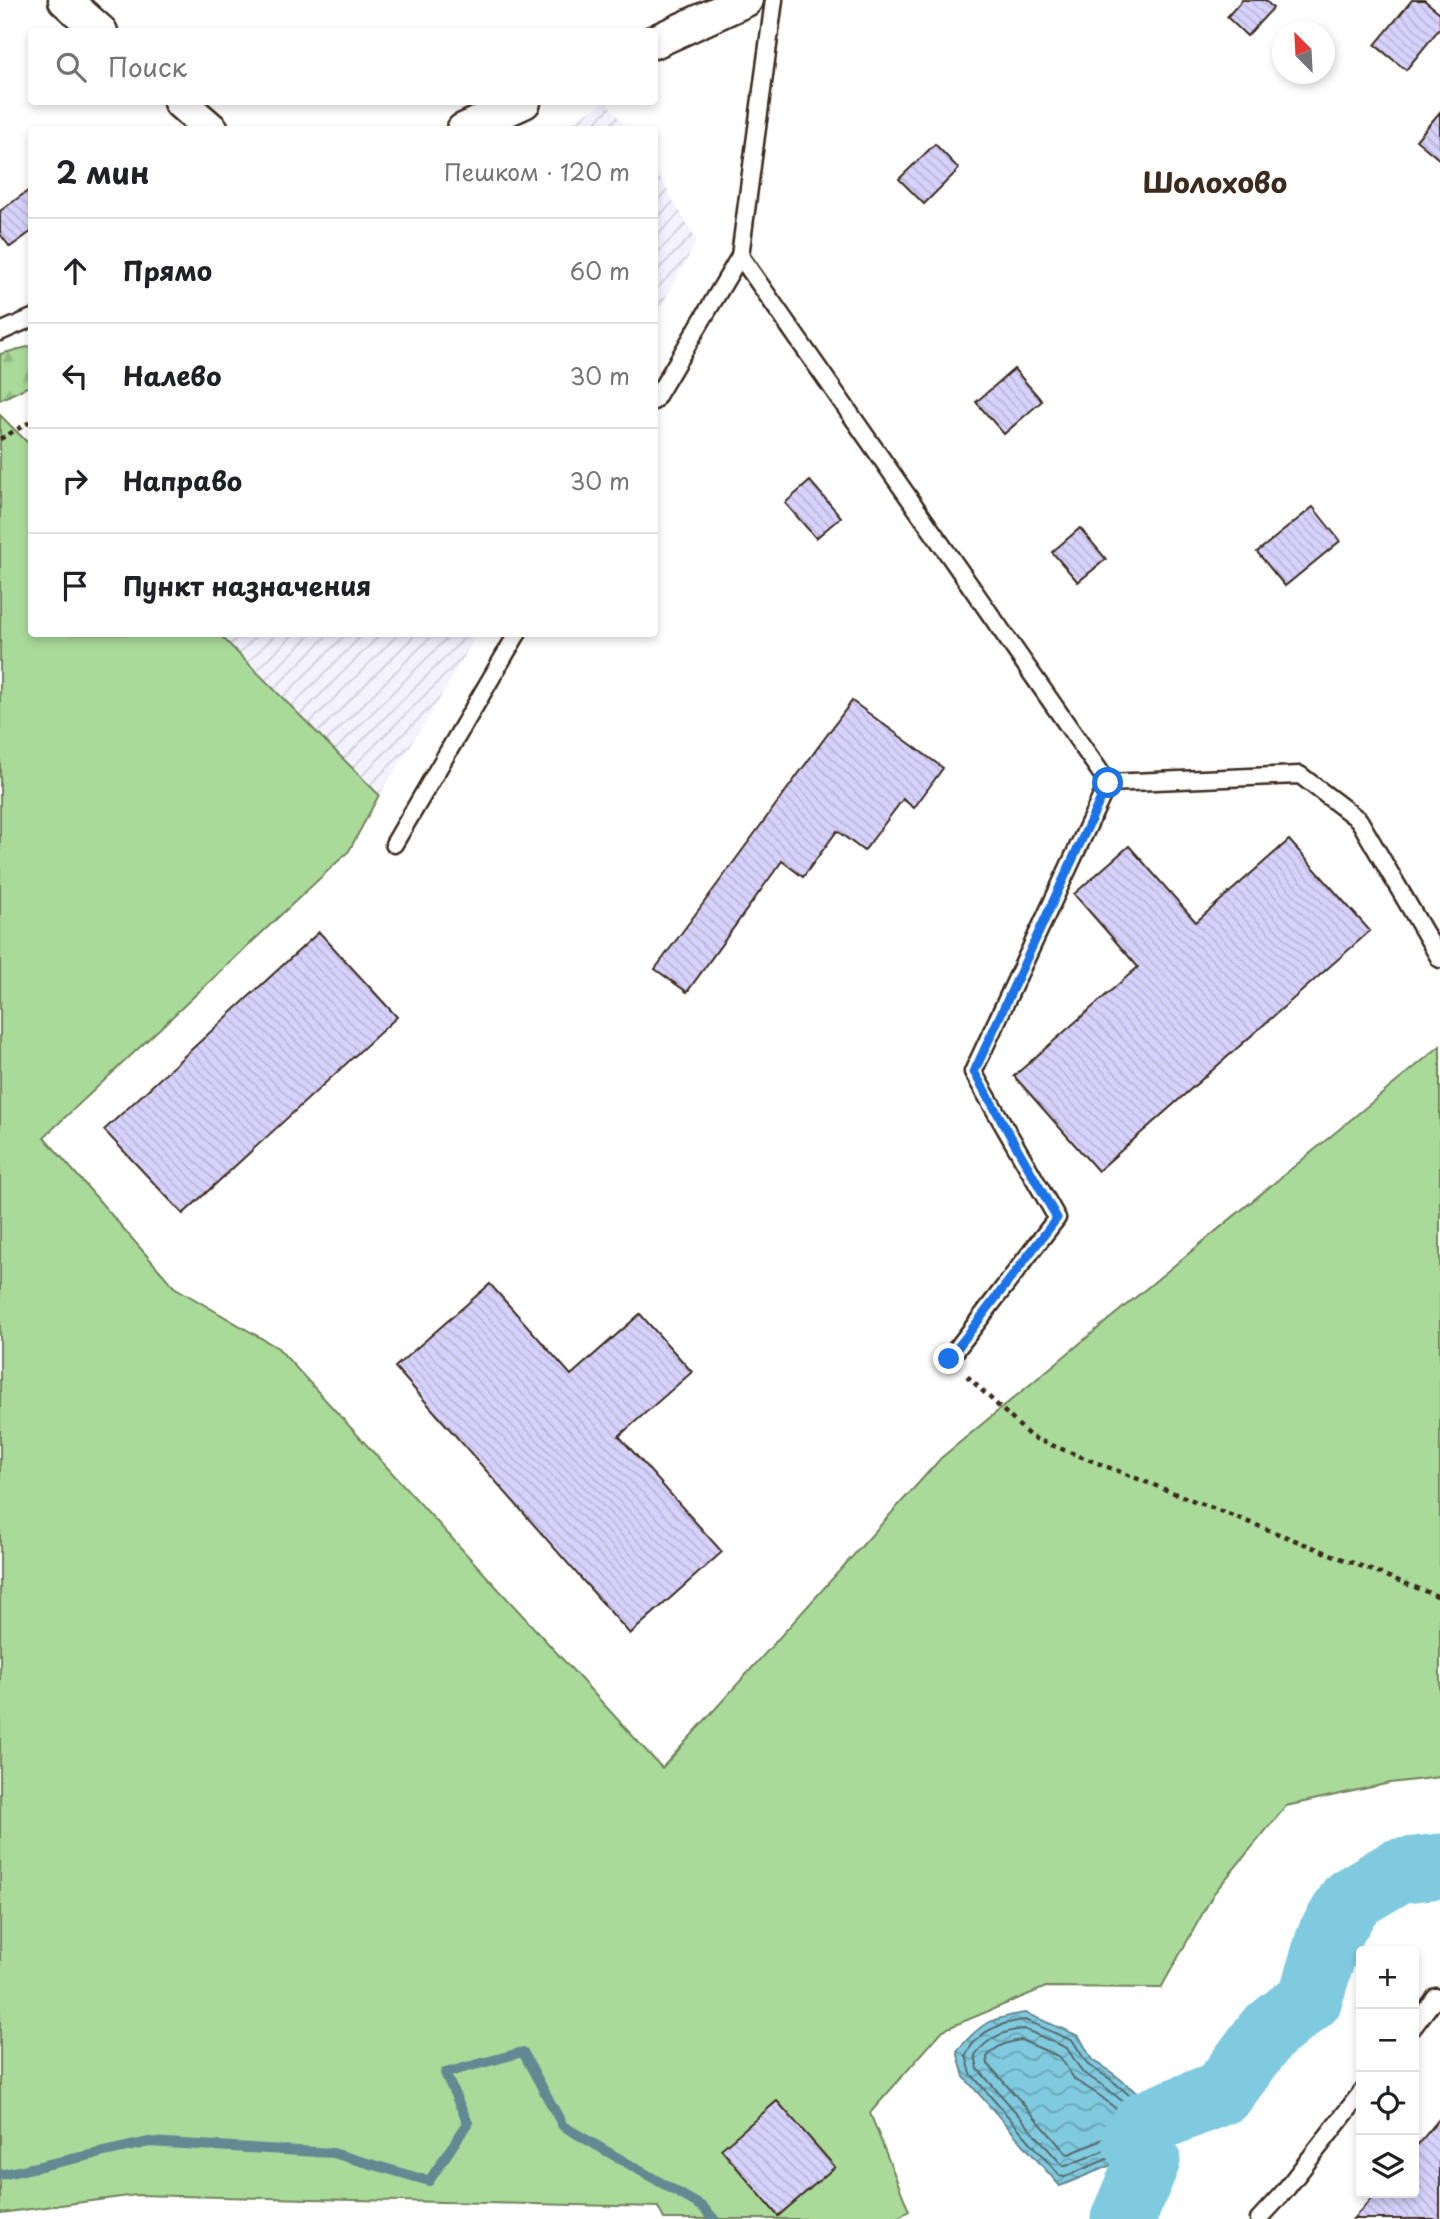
<!DOCTYPE html>
<html lang="ru">
<meta charset="utf-8">
<style>
body{margin:0;font-family:"Playpen Sans",sans-serif;background:#f6f6f6;color:#202124}
.controls{position:absolute;right:21px;bottom:21px;display:grid;overflow:hidden;border-radius:7px;box-shadow:0 4px 10px #0003}
.controls button{width:63px;height:63px;display:grid;place-items:center;padding:0;border:0;border-bottom:2px solid #e0e0e0;background:#fff;color:#202124;font:35px sans-serif}
.compass{position:absolute;left:1272px;top:21px;width:63px;height:63px;border-radius:50%;background:#fff;box-shadow:0 4px 10px #0003;rotate:336deg}
.stop{position:absolute;width:21px;height:21px;margin:-16px;border:5px solid #1a73e8;border-radius:50%;background:#fff}
.stop.end{background:#1a73e8;border-color:#fff;box-shadow:0 2px 7px #0008}
.list{margin:0;padding:0;list-style:none}
h2{display:flex;justify-content:space-between;align-items:center;height:91px;margin:0;padding:0 28px;font-size:30px}
h2 small{font-size:23px;font-weight:400;color:#757577}
.list li{display:grid;grid-template-columns:46px 1fr auto;gap:21px;align-items:center;box-sizing:border-box;height:105px;padding:0 28px;border-top:2px solid #e0e0e0}
.list b{display:block;font-size:26px;white-space:nowrap}
.list em{font-size:23px;font-style:normal;color:#757577}
.icon{flex:none;width:38px;height:38px;fill:none;stroke:currentColor;stroke-width:2;stroke-linecap:round;stroke-linejoin:round}
.map{position:relative;flex:none;width:1440px;height:2219px;overflow:hidden}
.search{position:absolute;background:#fff;box-shadow:0 4px 10px #0003;left:28px;top:28px;width:630px;height:77px;display:flex;align-items:center;gap:18px;box-sizing:border-box;padding:0 24px;border-radius:7px;color:#757577;font-size:26px}
.panel{position:absolute;background:#fff;box-shadow:0 4px 10px #0003;left:28px;top:126px;width:630px;height:511px;border-radius:7px}
.map>svg:first-child{display:block}
</style>
<div class="map">
<svg width="1440" height="2219" viewBox="0 0 1440 2219">
<defs>
<pattern id="industrial-furrows" width="10" height="10" patternUnits="userSpaceOnUse" patternTransform="scale(1.75)"><rect width="10" height="10" fill="#f3f2fe"/><path d="M-1 1l2-2M0 10L10 0M9 11l2-2" fill="none" stroke="#d1d0d9"/></pattern>
<pattern id="forest-firs" width="22" height="20" patternUnits="userSpaceOnUse" patternTransform="scale(1.75)"><rect width="22" height="20" fill="#a9da9a"/><path d="M5 1l3.5 6h-7zM16 11l3.5 6h-7z" fill="#92bb84"/></pattern>
<pattern id="water-waves" width="16" height="10" patternUnits="userSpaceOnUse" patternTransform="scale(1.75)"><rect width="16" height="10" fill="#80cae0"/><path d="M0 5q4-4 8 0t8 0" fill="none" stroke="#6aa4b5"/></pattern>
<pattern id="building-back-hatch" width="6" height="6" patternUnits="userSpaceOnUse" patternTransform="scale(1.75)"><rect width="6" height="6" fill="#d7d2fb"/><path d="M-1 5l2 2M0 0l6 6M5-1l2 2" fill="none" stroke="#b9b4d7"/></pattern>
</defs>
<rect width="100%" height="100%" fill="#fff"/>
<filter id="ink" filterUnits="userSpaceOnUse"><feTurbulence type="fractalNoise" baseFrequency=".0143" numOctaves="2"/><feDisplacementMap in="SourceGraphic" scale="14" xChannelSelector="R" yChannelSelector="G"/><feConvolveMatrix kernelMatrix="1 2 1 2 8 2 1 2 1" color-interpolation-filters="sRGB"/></filter>
<g filter="url(#ink)">
<g fill="url(#industrial-furrows)">
<polygon points="606,102 628,129 558,129"/>
<polygon points="655,169 697,241 655,317 654,170"/>
<polygon points="219,634 477,634 436,705 379,795"/>
</g>
<polygon fill="#a9da9a" stroke="#72825c" stroke-width="2" points="0,415 31,446 32,634 219,634 379,795 349,851 44,1137 174,1287 278,1348 662,1768 941,1458 1440,1046 1440,1777 1390,1783 1286,1806 1214,1893 1161,1988 1046,1987 943,2030 870,2113 909,2211 895,2219 664,2219 658,2207 136,2195 0,2213"/>
<polygon fill="url(#forest-firs)" stroke="#72825c" stroke-width="2" points="31,346 31,385 0,400 0,354"/>
<path fill="url(#water-waves)" stroke="#648a92" stroke-width="2" d="M1025,2013L1079,2036L1092,2060L1114,2074L1153,2106L1155,2132L1111,2165L1060,2186L964,2077L957,2051C981,2023 988,2019 1025,2013Z"/>
<g fill="none" stroke-linecap="round" stroke-linejoin="round">
<g stroke="#576a6c" stroke-width="2">
<path d="M1025,2020L1073,2041L1088,2065L1110,2079L1146,2109L1147,2129L1107,2159L1064,2177L1060,2176L971,2074L966,2055C977,2031 1000,2023 1025,2020Z"/>
<path d="M1024,2029L1067,2048L1082,2072L1105,2087L1137,2113L1138,2125L1103,2151L1066,2166H1063L978,2069L975,2055C988,2038 1003,2031 1024,2029Z"/>
<path d="M1021,2040L1060,2057L1075,2080L1099,2095L1125,2116V2121L1098,2142L1069,2154L1066,2153L988,2064L987,2057C996,2046 1007,2042 1021,2040Z"/>
</g>
<polyline stroke="#648a92" stroke-width="10" points="0,2175 149,2142 333,2153 429,2181 468,2123 445,2073 523,2052 563,2126 703,2207 714,2219"/>
<polyline stroke="#80cae0" stroke-width="65" points="1123,2219 1148,2160 1134,2139 1146,2123 1223,2092 1267,2033 1310,1999 1329,1936 1351,1899 1398,1871 1440,1866"/>
</g>
<g fill="url(#building-back-hatch)" stroke="#3b2a1e" stroke-width="2">
<polygon points="1242,0 1265,0 1273,8 1247,36 1227,17"/>
<polygon points="1412,0 1424,0 1440,13 1440,28 1406,70 1375,45"/>
<polygon points="1440,112 1440,160 1416,140"/>
<polygon points="935,144 959,169 924,204 899,179"/>
<polygon points="32,188 32,231 10,247 0,234 0,211"/>
<polygon points="1014,369 1042,401 1004,434 976,402"/>
<polygon points="810,481 841,517 816,538 785,503"/>
<polygon points="1313,507 1340,541 1285,586 1257,552"/>
<polygon points="1080,528 1106,559 1078,582 1052,552"/>
<polygon points="852,701 943,768 914,808 903,799 864,851 837,831 803,877 782,861 687,992 655,969"/>
<polygon points="1289,840 1370,931 1098,1171 1014,1076 1138,967 1074,894 1129,846 1196,922"/>
<polygon points="319,932 397,1017 183,1214 104,1130"/>
<polygon points="490,1284 571,1375 640,1314 692,1372 619,1436 722,1552 630,1634 395,1367"/>
<polygon points="777,2101 835,2167 778,2216 721,2149"/>
<polygon points="1440,2118 1440,2219 1353,2219 1376,2193 1414,2193 1414,2149"/>
</g>
<g fill="none" stroke-linecap="round" stroke-linejoin="round">
<defs>
<g id="lane">
<polyline points="740,256 774,0"/>
<polyline points="0,332 32,318"/>
<polyline points="654,401 740,256 1108,783 973,1072 1057,1218 949,1359"/>
<polyline points="1108,783 1300,775 1359,820 1440,959"/>
<polyline points="394,844 517,634"/>
<polyline points="1414,2026 1436,1997"/>
<polyline points="1259,2219 1283,2193 1361,2093"/>
</g>
<g id="street">
<polyline points="65,0 101,32"/>
<polyline points="654,42 746,0"/>
<polyline points="180,102 212,130"/>
<polyline points="463,130 524,102"/>
</g>
</defs>
<use href="#lane" stroke="#3b2a1e" stroke-width="21"/>
<use href="#street" stroke="#3b2a1e" stroke-width="37"/>
<g stroke="#3b2a1e" stroke-width="4.5" stroke-dasharray="5 5" stroke-linecap="butt">
<polyline points="0,439 32,421"/>
<polyline points="967,1376 1031,1437 1440,1597"/>
</g>
<use href="#lane" stroke="#fff" stroke-width="16"/>
<use href="#street" stroke="#fff" stroke-width="32"/>
</g>
</g>
<g fill="none" stroke-linecap="round" stroke-linejoin="round" filter="url(#ink)">
<polyline stroke="#1a73e8" stroke-width="9" points="949,1359 1057,1218 974,1072 1108,783"/>
</g>
<g text-anchor="middle" dominant-baseline="central" stroke-width="7" stroke-linejoin="round" paint-order="stroke">
<g font-size="28" font-weight="bold" fill="#3b2a1e" stroke="#fff">
<text x="1215" y="181">Шолохово</text>
</g>
</g>
</svg>
<div class="controls">
<button>+</button>
<button>−</button>
<button><svg class="icon" aria-label="locate" viewBox="0 0 24 24"><circle cx="12" cy="12" r="6"/><path d="M12 2v4M12 18v4M2 12h4M18 12h4"/></svg></button>
<button><svg class="icon" aria-label="layers" viewBox="0 0 24 24"><path d="M12 4l9 5-9 5-9-5zM3 14l9 5 9-5"/></svg></button>
</div>
<svg class="compass" viewBox="-18 -18 36 36"><path d="M0-13l5 13h-10z" fill="#e53935"/><path d="M0 13l5-13h-10z" fill="#757577"/></svg>
<div class="stop" style="left:1108px;top:783px"></div>
<div class="stop end" style="left:949px;top:1359px"></div>
<div class="search"><svg class="icon" aria-label="search" viewBox="0 0 24 24"><circle cx="10" cy="10" r="6"/><path d="M15 15l6 6"/></svg>Поиск</div>
<section class="panel">
<h2>2 мин<small>Пешком · 120 m</small></h2>
<ul class="list">
<li><svg class="icon" aria-label="ahead" viewBox="0 0 24 24"><path d="M12 20V5M6 11l6-6 6 6"/></svg><div><b>Прямо</b></div><em>60 m</em></li>
<li><svg class="icon" aria-label="left" viewBox="0 0 24 24"><path d="M17 20v-9H6M10 6l-5 5 5 5"/></svg><div><b>Налево</b></div><em>30 m</em></li>
<li><svg class="icon" aria-label="right" viewBox="0 0 24 24"><path d="M7 20v-9h11M14 6l5 5-5 5"/></svg><div><b>Направо</b></div><em>30 m</em></li>
<li><svg class="icon" aria-label="arrive" viewBox="0 0 24 24"><path d="M6 21V4h12l-3 4 3 4H6"/></svg><div><b>Пункт назначения</b></div></li>
</ul>
</section>
</div>
